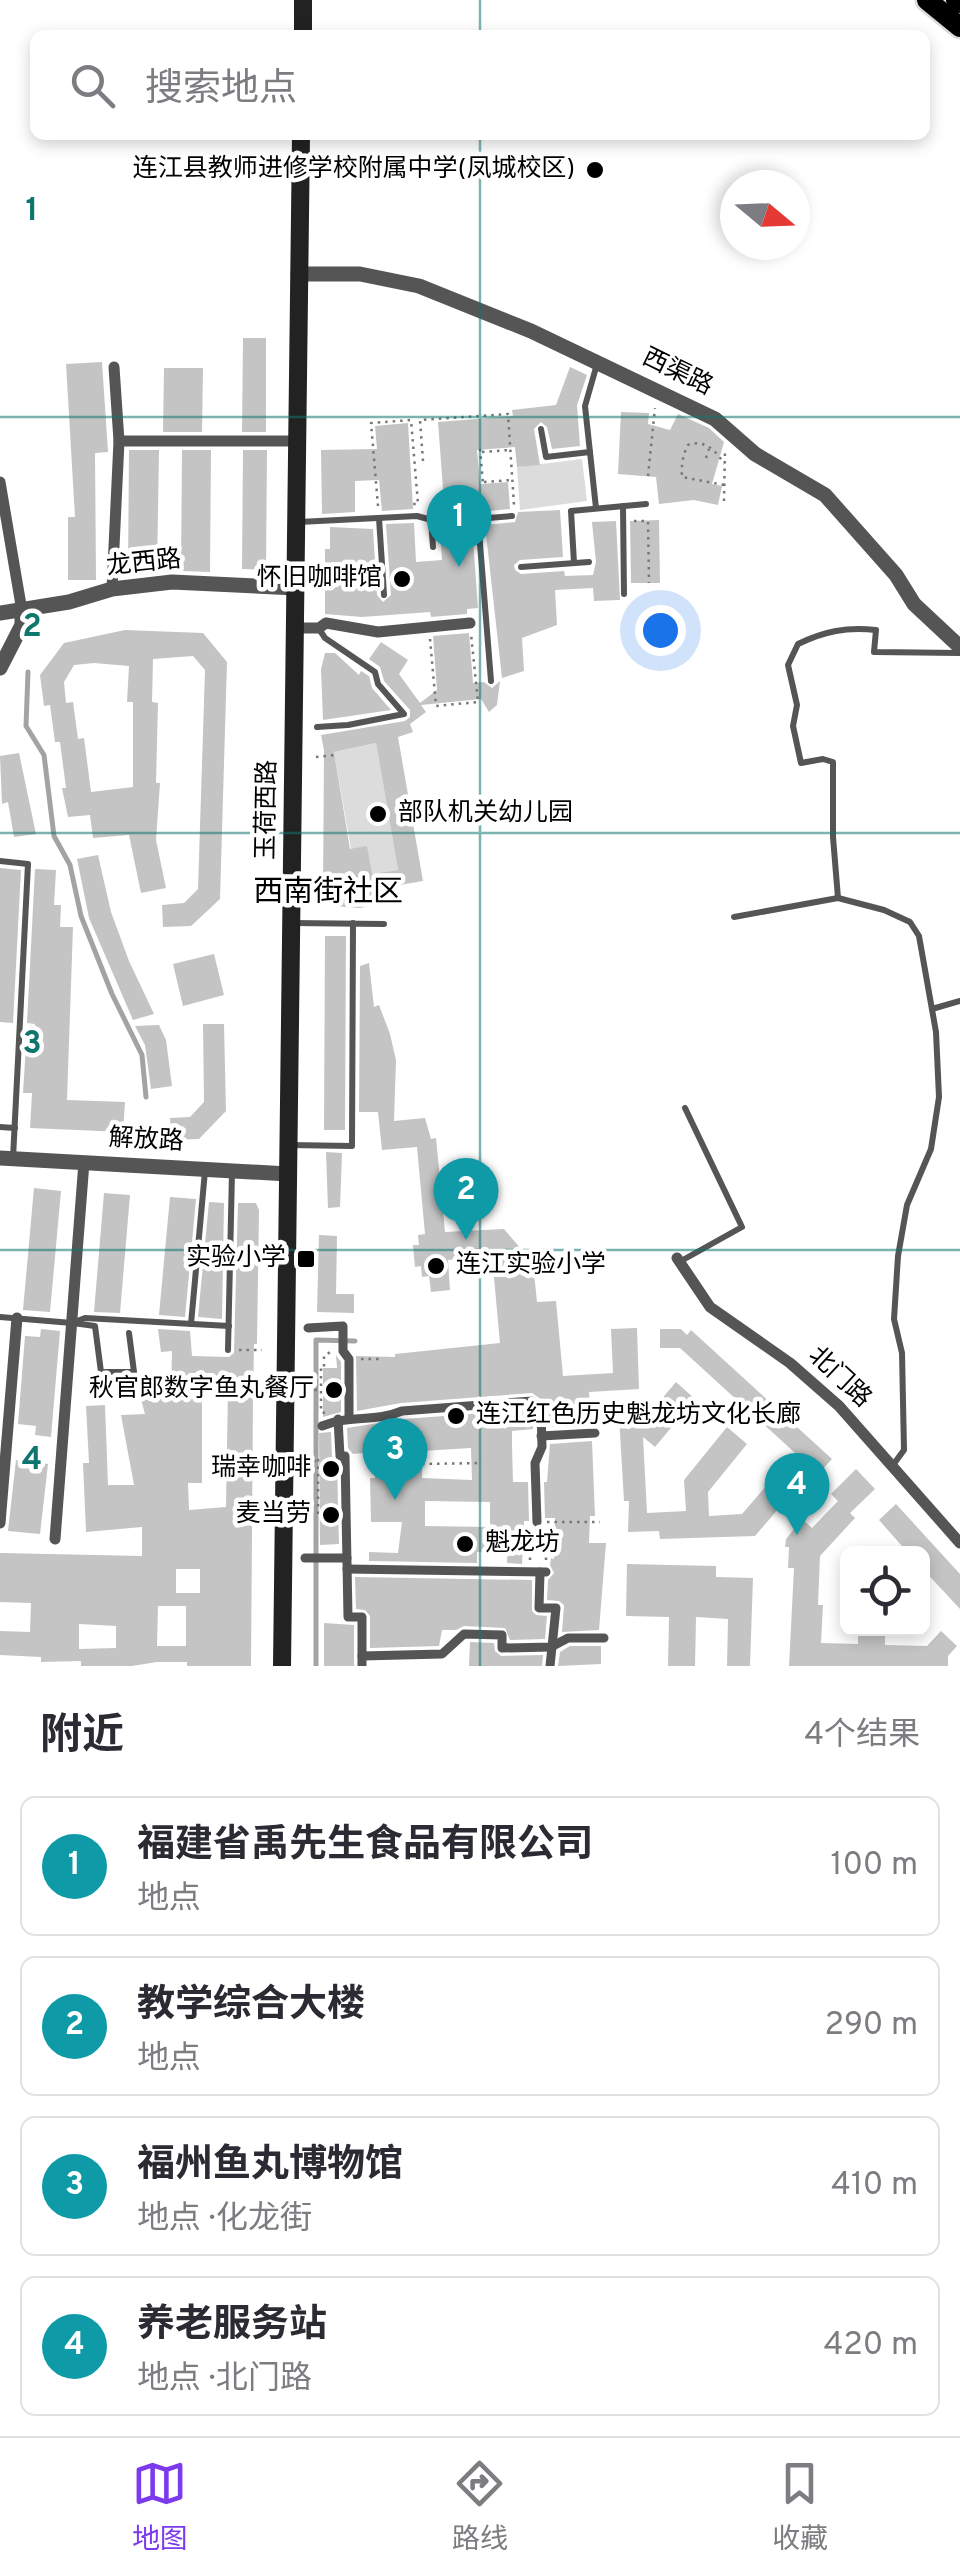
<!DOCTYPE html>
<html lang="zh">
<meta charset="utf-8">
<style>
body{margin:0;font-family:Overpass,"Noto Sans SC",sans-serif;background:#f7f7f7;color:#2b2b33}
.controls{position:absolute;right:30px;bottom:30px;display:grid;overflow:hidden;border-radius:15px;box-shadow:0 5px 15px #0003}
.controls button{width:90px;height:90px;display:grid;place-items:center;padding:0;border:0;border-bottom:2px solid #e1e1e2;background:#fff;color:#2b2b33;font:50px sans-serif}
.compass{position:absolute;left:720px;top:170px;width:90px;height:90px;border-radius:50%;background:#fff;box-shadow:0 5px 15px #0003;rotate:109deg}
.you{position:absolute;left:660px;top:630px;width:35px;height:35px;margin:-25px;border:8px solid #fff;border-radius:50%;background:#1a73e8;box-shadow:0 0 0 15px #1a73e833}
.badge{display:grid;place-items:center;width:65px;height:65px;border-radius:50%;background:#7c3aed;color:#fff;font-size:32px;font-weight:700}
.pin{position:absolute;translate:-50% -82px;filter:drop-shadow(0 2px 5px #0008)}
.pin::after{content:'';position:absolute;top:52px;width:35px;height:30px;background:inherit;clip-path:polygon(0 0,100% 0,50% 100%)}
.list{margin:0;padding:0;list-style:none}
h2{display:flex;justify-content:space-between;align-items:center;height:130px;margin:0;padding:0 40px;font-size:42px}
h2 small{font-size:32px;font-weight:400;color:#7c7c81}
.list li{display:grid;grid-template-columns:65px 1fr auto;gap:30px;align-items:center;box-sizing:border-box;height:140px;margin:0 20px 20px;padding:0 20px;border:2px solid #e1e1e2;border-radius:15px}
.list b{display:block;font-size:38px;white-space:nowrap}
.list p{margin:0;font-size:32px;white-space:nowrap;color:#7c7c81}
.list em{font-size:32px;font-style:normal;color:#7c7c81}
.icon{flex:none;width:55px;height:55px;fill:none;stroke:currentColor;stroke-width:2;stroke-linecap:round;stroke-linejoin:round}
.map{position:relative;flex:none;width:960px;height:1666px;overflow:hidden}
.search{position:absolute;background:#fff;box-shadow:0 5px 15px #0003;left:30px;right:30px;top:30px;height:110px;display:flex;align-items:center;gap:25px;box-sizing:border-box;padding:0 35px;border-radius:15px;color:#7c7c81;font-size:38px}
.sheet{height:770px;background:#fff}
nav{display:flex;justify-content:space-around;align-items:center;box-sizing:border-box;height:140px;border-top:2px solid #e1e1e2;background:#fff;font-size:28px;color:#7c7c81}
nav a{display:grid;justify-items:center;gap:5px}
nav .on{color:#7c3aed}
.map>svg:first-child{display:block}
</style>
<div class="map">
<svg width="960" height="1666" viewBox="0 0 960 1666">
<rect width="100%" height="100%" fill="#fff"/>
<g fill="#dcdcdc">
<polygon points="582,459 587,501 520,510 517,467"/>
<polygon points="376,743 398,870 386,872 388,887 374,890 351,849 334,752"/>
</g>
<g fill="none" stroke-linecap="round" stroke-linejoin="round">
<g stroke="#a3a3a3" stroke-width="5">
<polyline points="28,672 26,726 44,755 54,836 70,865 81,916 112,994 142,1055 146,1097"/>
<polyline points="316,1666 316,1340 355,1341"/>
</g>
</g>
<g fill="#c4c4c4" fill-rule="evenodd">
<polygon points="243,338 266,338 266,432 242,432"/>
<polygon points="102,362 108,452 95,453 96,580 68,580 68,517 75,517 66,364"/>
<polygon points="570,367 587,375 577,405 580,446 552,449 547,427 541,422 534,429 540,465 517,467 515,447 477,450 480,484 508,482 510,509 445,515 438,422 513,416 512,410 556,405"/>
<polygon points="164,368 203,368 202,432 163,432"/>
<polygon points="621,412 649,413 648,424 670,430 678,414 709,428 724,442 712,484 722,486 718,505 694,500 659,504 656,477 618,474"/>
<polygon points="408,423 413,509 382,511 379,480 355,481 355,512 322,514 321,450 377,449 375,426"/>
<polygon points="129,450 159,450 157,572 128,573"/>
<polygon points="182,450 211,450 210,572 181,571"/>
<polygon points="243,450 267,450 266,570 242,569"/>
<polygon points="560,510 563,557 520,560 514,565 515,570 521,574 564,571 565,576 593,575 596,562 592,522 616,521 620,600 594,601 593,588 555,590 557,625 522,638 524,671 502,678 485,525 515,522 518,512"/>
<polygon points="659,520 660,583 631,583 630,521"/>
<polygon points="414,523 416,562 442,560 440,529 472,526 478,608 467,609 467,614 431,617 430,612 362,617 325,614 325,549 330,549 330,527 373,529 377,595 383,602 391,595 386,524"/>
<path d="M125,630L203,633L227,662L220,899L191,926L163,927L162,905L184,903L198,889L205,670L193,656L153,659L152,702L158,703L156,783H160L156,840L166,888L141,893L129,835L93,838L90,815L68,817L62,788H66L60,742H55L50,705L44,706L40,675L64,643ZM94,663L129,666L127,702H133V787L91,792L84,738L78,739L73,702L66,703L64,682L74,665Z"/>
<path d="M469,633L473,683L484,682L492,688L500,681L497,705L489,712L481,699L421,705L426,712L410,724L413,732L398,737L423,881L388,887L391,902L360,908L334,906L323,893L324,750L321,735L405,721L410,717V710L384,681L380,667L369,659L381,642L408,660L399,674L420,703L437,690L433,636ZM376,743L398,870L372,874L367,846L350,849L334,752Z"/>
<polygon points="325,653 335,653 359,675 361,671 369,676 372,688 391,710 323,720 321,669"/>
<polygon points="19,753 36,834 14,837 8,802 2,804 0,756"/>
<polygon points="98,855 111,912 129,961 154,1014 133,1020 89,918 77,859"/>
<polygon points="0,868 21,870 13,1023 0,1022"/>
<polygon points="35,869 56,870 54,905 61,905 60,927 73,927 67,1100 125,1102 123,1132 30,1128 32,1093 23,1093 26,1045 34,1046 35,1024 27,1023"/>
<polygon points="325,936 346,936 345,1130 324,1130"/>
<polygon points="214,954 224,995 183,1006 173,964"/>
<polygon points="369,963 374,1007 379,1005 390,1034 396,1060 394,1121 425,1118 431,1139 436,1138 445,1232 504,1229 533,1263 537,1302 556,1301 563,1376 613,1373 611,1329 637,1328 639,1389 589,1392 591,1425 550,1427 548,1404 532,1393 401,1403 357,1411 356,1356 395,1357 395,1354 500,1343 492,1256 448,1260 450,1290 431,1292 429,1276 422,1277 421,1266 415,1267 413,1245 419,1245 418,1235 425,1234 417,1147 382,1150 378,1112 359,1112 360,966"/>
<polygon points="203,1024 224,1024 226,1111 199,1139 172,1140 170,1118 190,1117 204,1102"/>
<polygon points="159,1025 166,1040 172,1086 151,1089 145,1045 135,1026"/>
<polygon points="326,1152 342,1153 340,1207 328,1208"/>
<polygon points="34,1188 61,1191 50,1312 23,1310"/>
<polygon points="104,1193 130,1195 120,1313 94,1312"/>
<polygon points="170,1197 196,1199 185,1317 159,1315"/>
<polygon points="209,1202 224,1203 222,1319 198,1317"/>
<path d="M238,1203H256L259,1210L257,1344H254L253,1395L251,1666H187V1662H157L132,1666H81V1661L41,1662V1657L0,1655V1631L30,1632L31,1603L0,1602V1553L142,1556V1527L86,1532L83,1463H89L86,1406L105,1405L108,1485H134L121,1415L145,1414L140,1396L171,1389L172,1351L161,1352L158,1329L190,1331L192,1356L229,1357L234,1353ZM202,1387L228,1388L226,1507L189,1510L188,1483H202ZM176,1569H200V1593H176ZM158,1606H186V1646H157ZM79,1624L116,1626V1648L79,1649Z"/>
<polygon points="319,1235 337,1236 336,1294 354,1294 354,1313 317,1312"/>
<polygon points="41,1329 60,1331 51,1437 35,1435 36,1426 18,1424 25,1336 40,1337"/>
<polygon points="660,1329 681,1329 687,1335 691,1330 832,1459 818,1474 680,1348 660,1348"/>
<polygon points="336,1355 341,1362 341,1412 323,1417 323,1368 337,1368"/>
<polygon points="676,1382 695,1399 655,1447 643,1437 647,1513 686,1511 684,1480 727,1427 747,1444 708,1492 709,1516 742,1514 779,1471 797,1487 755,1536 660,1539 659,1531 628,1532 629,1501 624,1501 619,1416 640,1415 640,1424 659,1423 659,1402"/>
<path d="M524,1410L533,1417V1429L512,1431V1446L513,1482H528L529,1521H524L522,1564L507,1563V1553L477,1552V1563L369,1561V1552L398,1553L402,1522H371L370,1478H375V1452L353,1454L348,1448L347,1428L404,1419ZM471,1448L472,1480L422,1478V1451ZM425,1501L490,1502V1527L425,1526Z"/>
<polygon points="331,1432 332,1457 337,1463 339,1544 320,1545 319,1433"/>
<polygon points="592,1441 595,1516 590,1516 589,1543 606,1543 599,1630 562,1632 564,1605 559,1601 547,1600 548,1580 554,1573 550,1565 551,1558 554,1559 555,1518 545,1518 544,1482 547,1482 550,1444"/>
<polygon points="16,1460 48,1464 40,1534 8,1531"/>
<polygon points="856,1469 875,1489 850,1513 855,1518 820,1556 818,1605 823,1605 821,1643 858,1644 858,1628 885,1628 885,1645 927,1646 941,1631 957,1646 948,1656 948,1666 789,1666 794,1568 788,1568 789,1547 785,1547 786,1539 802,1519 812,1528 838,1501 831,1494"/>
<polygon points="896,1504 960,1574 960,1609 922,1568 922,1554 909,1554 879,1520"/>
<polygon points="627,1564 716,1566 716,1577 753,1578 750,1666 727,1666 728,1619 696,1617 695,1666 668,1666 669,1617 626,1616"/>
<polygon points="355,1577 532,1580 532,1611 536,1615 547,1616 545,1639 510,1640 505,1628 464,1626 456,1630 442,1630 439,1646 370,1648 370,1616 365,1610 356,1609"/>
<polygon points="324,1623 354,1625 354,1666 324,1666"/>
<polygon points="470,1642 494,1643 495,1651 501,1656 543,1655 542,1666 469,1666"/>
<polygon points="570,1646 601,1646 601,1664 558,1666 560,1652"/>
</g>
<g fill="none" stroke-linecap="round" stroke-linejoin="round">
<defs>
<g id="primary">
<polyline points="927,0 960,27"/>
<polyline points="956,0 960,3"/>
</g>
</defs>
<use href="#primary" stroke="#dbdbdb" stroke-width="25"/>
<g stroke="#777" stroke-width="2.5" stroke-dasharray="2.5 5" stroke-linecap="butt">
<polyline points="480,449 483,484"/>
<polyline points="482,452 509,450"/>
<polyline points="706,458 709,449"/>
<polyline points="423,461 420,420 508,414 514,505"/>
<polyline points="648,476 655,408"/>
<polyline points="484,482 511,480"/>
<path d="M724,485L682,477C681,466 683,454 688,445C704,439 716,450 724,464"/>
<polyline points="724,501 725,450"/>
<polyline points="378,506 371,423 411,420 418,504 413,504"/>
<polyline points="634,521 648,521 649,583"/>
<polyline points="430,639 436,706 478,702 471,634"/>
<polyline points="316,757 335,755"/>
<polyline points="239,1350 262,1350"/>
<polyline points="361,1359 380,1359"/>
<polyline points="307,1390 320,1390"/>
<polyline points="325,1413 321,1412 321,1368 324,1368 324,1356 332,1351"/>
<polyline points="318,1459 318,1518"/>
<polyline points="306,1460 316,1461"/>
<polyline points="422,1464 482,1463"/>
<polyline points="547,1522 600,1522"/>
<polyline points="530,1560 530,1533"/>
<polyline points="546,1560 546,1552 552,1552 552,1525"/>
</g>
<g stroke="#555" stroke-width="6">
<polyline points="541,429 546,457 590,452"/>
<polyline points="623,506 624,594"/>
<polyline points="596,508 585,406 597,364"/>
<polyline points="379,518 384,595"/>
<polyline points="478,519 491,681"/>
<polyline points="431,520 433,547"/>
<polyline points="299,522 417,516 439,522 512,516"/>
<polyline points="574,563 571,511 646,504"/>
<polyline points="521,567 589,562"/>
<polyline points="317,727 348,725 404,714 378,684 375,672 325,638 319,629"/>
<polyline points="0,861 28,864 13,1158"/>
<path d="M838,898L833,837V762L823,759L801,763L793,726L797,705L788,665L798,644C825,631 846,627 876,630L874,652L960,653"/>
<polyline points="734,917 838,898 884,910 910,922 919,936 936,1032 939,1097 931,1149 907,1205 898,1256 894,1319 902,1353 904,1450 893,1465"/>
<polyline points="292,923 384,924"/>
<polyline points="932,1009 960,1001"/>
<polyline points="0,1127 15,1128"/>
<polyline points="289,1145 352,1146 353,923"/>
<polyline points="681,1261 742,1227 685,1108"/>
<polyline points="0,1317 72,1323 85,1318 229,1326"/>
<polyline points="73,1323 95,1326 101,1372 134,1372 129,1333"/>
<polyline points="191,1324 205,1171"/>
<polyline points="228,1350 232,1172"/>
</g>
<g stroke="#555" stroke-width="9">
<polyline points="308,1328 343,1326 343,1351 349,1359 349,1419"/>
<polyline points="338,1419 340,1456 345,1456 348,1617 362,1617 362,1666"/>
<path d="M322,1426C348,1415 376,1422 402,1411L532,1401V1409L541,1408L542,1447L535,1463L537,1522"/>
<polyline points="541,1436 595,1433"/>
<polyline points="305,1558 347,1558"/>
<polyline points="347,1569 546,1572"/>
<polyline points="540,1572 539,1608 556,1608 550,1666"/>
<polyline points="362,1656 442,1654 464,1634 502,1635 502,1648 551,1647 568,1638 604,1638"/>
</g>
<g stroke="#555" stroke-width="11">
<polyline points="119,441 297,441"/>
<polyline points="0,482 22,611"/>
<polyline points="112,589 119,441 114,367"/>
<polyline points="295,628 319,628 326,623 378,632 470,623"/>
<polyline points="677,1258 710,1307 790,1363 839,1406 960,1543"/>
<polyline points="0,1523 17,1318"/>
<polyline points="55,1539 84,1162"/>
</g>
<g stroke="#555" stroke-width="15">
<polyline points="298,274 360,274 419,286 531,331 715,419 755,454 825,495 896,575 914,604 960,647"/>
<polyline points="0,613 69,602 112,589 172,582 296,588"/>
<polyline points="0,668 22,625 22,611"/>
<polyline points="0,1158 288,1174"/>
</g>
<g stroke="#222" stroke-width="18">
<polyline points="303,35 303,0"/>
<polyline points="282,1666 301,135"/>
</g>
<use href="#primary" stroke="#000" stroke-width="20"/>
</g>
<path fill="none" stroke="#0f766e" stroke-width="2.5" stroke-opacity="0.55" d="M480,0V35M480,135V1666M0,417H960M0,833H960M0,1250H960"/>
<g fill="#000" stroke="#fff" stroke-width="4">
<circle cx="595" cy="170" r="10"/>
<circle cx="402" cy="579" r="10"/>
<circle cx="378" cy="814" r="10"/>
<rect x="296" y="1249" width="20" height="20" rx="5"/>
<circle cx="436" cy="1266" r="10"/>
<circle cx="334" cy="1390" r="10"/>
<circle cx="456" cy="1416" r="10"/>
<circle cx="331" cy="1469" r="10"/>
<circle cx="331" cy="1515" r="10"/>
<circle cx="465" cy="1544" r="10"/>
</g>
<g text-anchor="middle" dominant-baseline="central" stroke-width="9" stroke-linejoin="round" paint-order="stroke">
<g font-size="25" fill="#000" stroke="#fff" text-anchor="end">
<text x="575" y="170">连江县教师进修学校附属中学(凤城校区)</text>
<text x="382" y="579">怀旧咖啡馆</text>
<text x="398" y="814" text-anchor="start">部队机关幼儿园</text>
<text x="286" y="1259">实验小学</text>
<text x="456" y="1266" text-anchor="start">连江实验小学</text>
<text x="314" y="1390">秋官郎数字鱼丸餐厅</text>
<text x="476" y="1416" text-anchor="start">连江红色历史魁龙坊文化长廊</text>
<text x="311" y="1469">瑞幸咖啡</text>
<text x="311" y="1515">麦当劳</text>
<text x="485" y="1544" text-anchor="start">魁龙坊</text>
</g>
<g font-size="25" fill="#000" stroke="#fff">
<text transform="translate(677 373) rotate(26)">西渠路</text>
<text transform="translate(144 564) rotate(-6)">龙西路</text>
<text transform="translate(268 810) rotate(-89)">玉荷西路</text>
<text transform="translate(146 1141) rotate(3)">解放路</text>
<text transform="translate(839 1378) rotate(43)">北门路</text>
</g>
<g font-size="30" fill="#000" stroke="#fff">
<text x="328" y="893">西南街社区</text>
</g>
</g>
<g font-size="32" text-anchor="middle" font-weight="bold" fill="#0f766e" stroke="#fff" stroke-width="9" stroke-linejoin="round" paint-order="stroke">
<text x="32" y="220">1</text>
<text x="32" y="636">2</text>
<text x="32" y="1053">3</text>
<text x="32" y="1469">4</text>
</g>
</svg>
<div class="controls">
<button><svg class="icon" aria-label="locate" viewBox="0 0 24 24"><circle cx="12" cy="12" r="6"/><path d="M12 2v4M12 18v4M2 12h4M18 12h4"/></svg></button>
</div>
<svg class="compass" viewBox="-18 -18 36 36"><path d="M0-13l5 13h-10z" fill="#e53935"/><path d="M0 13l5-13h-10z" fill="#7c7c81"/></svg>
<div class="you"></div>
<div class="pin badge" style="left:459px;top:567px;background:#0f9aa8">1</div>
<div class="pin badge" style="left:466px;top:1240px;background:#0f9aa8">2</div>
<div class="pin badge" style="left:395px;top:1500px;background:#0f9aa8">3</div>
<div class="pin badge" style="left:797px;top:1535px;background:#0f9aa8">4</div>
<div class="search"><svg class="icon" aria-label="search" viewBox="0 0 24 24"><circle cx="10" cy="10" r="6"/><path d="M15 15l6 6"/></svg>搜索地点</div>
</div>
<section class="sheet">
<h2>附近<small>4个结果</small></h2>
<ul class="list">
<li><span class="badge" style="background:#0f9aa8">1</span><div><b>福建省禹先生食品有限公司</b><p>地点</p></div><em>100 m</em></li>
<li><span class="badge" style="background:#0f9aa8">2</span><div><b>教学综合大楼</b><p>地点</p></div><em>290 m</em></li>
<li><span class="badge" style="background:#0f9aa8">3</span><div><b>福州鱼丸博物馆</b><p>地点 · 化龙街</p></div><em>410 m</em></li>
<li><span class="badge" style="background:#0f9aa8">4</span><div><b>养老服务站</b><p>地点 · 北门路</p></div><em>420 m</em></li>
</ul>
</section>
<nav>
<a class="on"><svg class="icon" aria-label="map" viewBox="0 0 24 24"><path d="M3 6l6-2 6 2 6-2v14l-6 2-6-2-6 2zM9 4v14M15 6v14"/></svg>地图</a>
<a><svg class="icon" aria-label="directions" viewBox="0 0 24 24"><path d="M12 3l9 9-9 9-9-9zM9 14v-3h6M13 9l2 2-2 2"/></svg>路线</a>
<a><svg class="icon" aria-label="saved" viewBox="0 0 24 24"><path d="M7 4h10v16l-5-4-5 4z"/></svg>收藏</a>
</nav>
